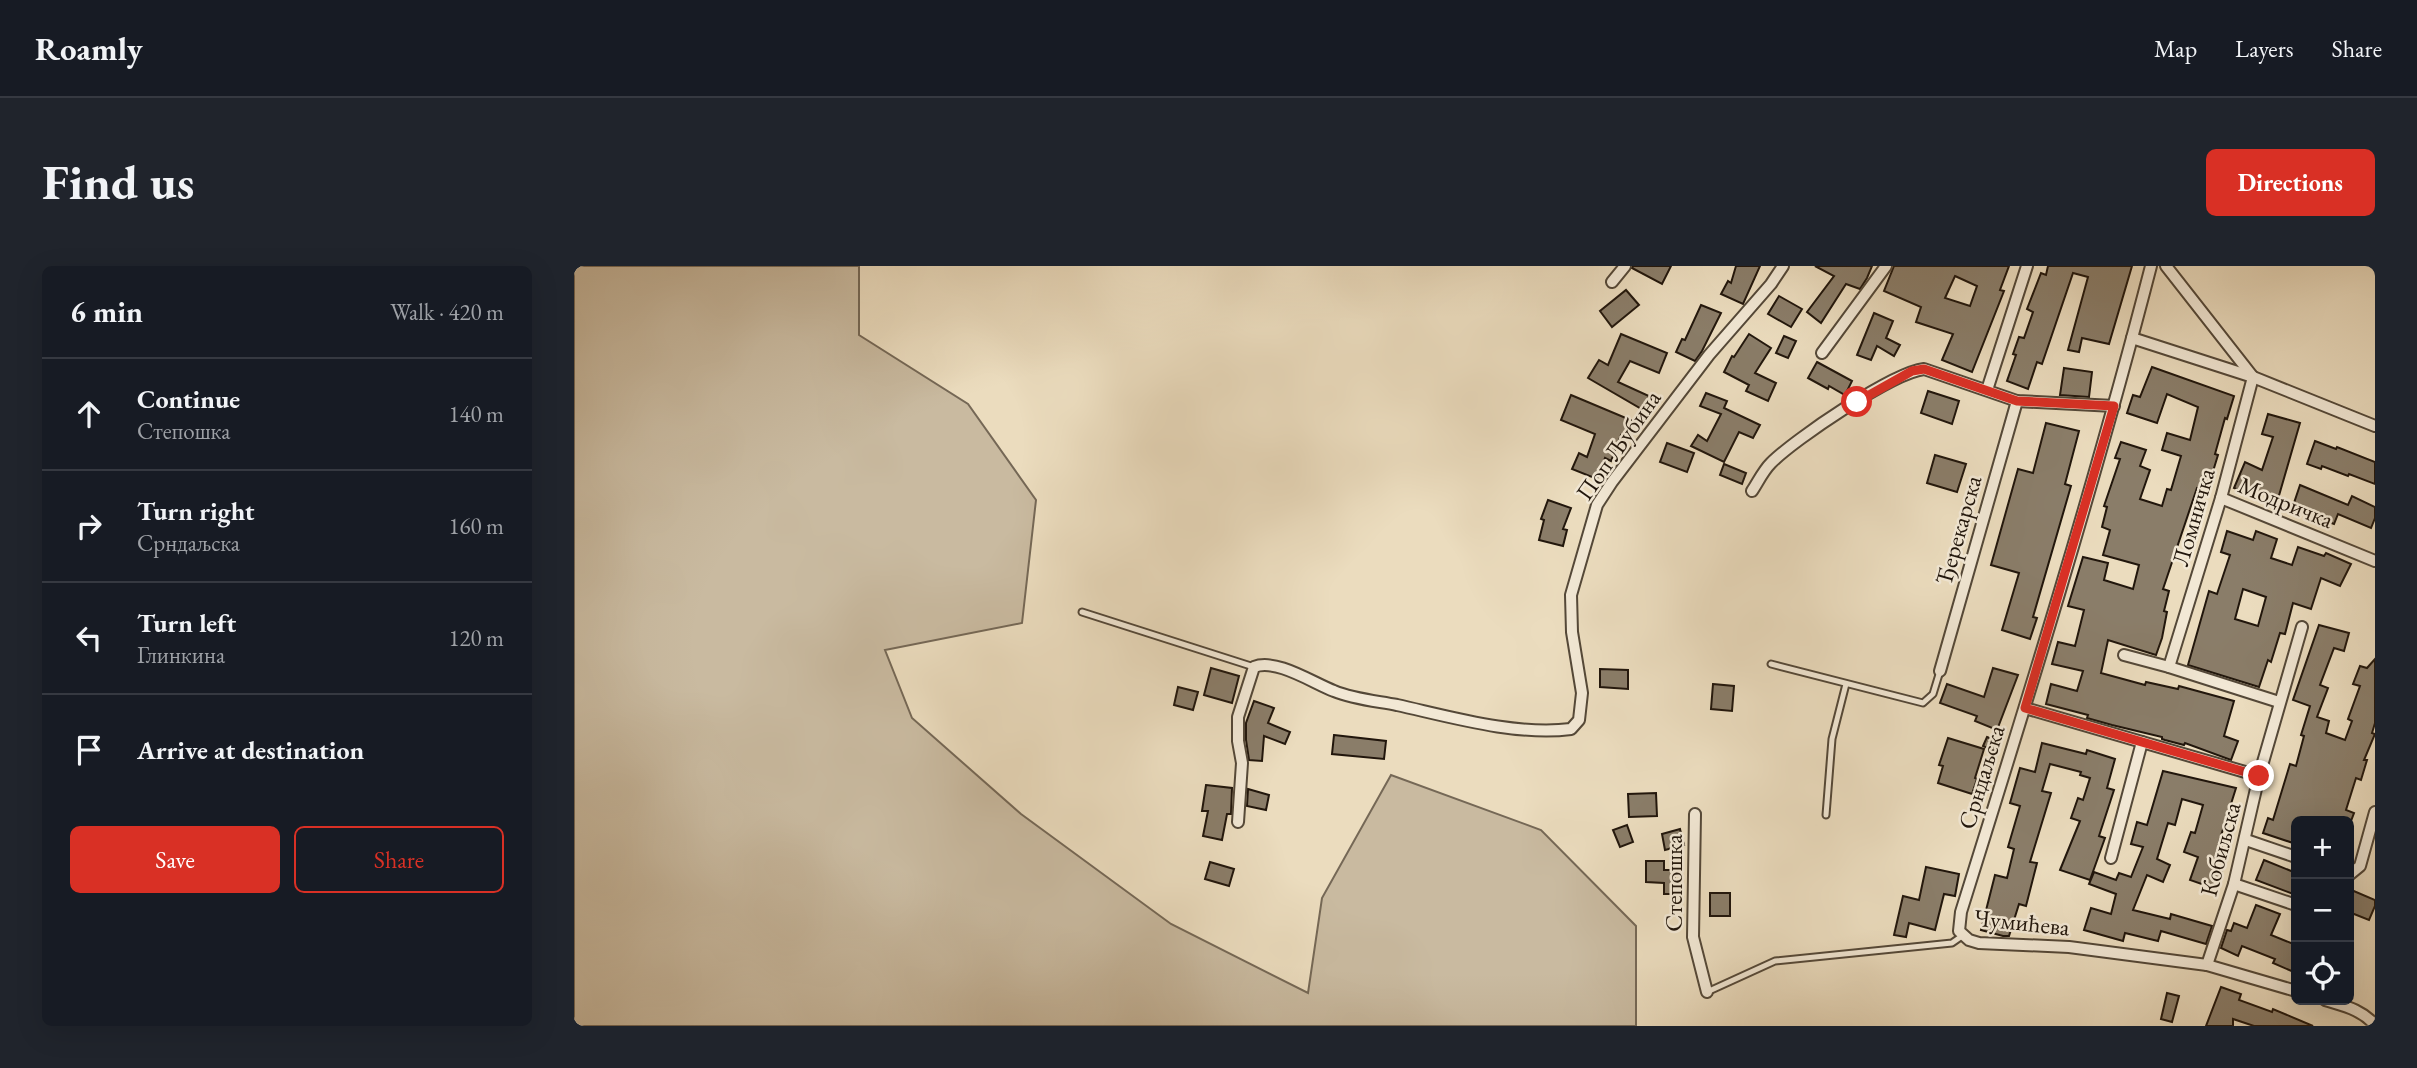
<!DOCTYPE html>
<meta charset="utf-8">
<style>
body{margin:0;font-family:"EB Garamond",serif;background:#20242c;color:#f1f3f6}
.controls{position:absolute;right:21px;bottom:21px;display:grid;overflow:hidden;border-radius:10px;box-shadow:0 7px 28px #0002}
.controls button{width:63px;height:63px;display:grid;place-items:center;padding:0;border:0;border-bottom:2px solid #363941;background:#171b24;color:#f1f3f6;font:35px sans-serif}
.stop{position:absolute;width:21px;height:21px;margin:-16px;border:5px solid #d93025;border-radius:50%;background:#fff}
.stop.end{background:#d93025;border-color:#fff;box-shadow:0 2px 7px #0008}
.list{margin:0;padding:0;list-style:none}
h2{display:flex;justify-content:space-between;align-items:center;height:91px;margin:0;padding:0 28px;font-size:30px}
h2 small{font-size:23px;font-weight:400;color:#9ea1a6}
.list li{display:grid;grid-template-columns:46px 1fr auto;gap:21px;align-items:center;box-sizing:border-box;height:112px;padding:0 28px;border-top:2px solid #363941}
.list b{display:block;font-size:26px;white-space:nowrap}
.list p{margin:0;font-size:23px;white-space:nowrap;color:#9ea1a6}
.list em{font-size:23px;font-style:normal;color:#9ea1a6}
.actions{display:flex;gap:14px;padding:21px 28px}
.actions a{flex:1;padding:16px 0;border:2px solid #d93025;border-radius:10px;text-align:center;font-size:24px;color:#d93025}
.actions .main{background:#d93025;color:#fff}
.icon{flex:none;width:38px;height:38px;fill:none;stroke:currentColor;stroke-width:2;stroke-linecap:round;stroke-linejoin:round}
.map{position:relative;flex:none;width:1801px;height:760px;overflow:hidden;border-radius:10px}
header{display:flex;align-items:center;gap:42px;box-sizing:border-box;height:98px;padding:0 35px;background:#171b24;border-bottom:2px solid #363941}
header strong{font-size:33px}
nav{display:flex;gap:38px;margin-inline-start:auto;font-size:24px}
.intro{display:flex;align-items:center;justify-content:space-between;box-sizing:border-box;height:168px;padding:0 42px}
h1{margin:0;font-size:49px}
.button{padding:18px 32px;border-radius:10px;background:#d93025;color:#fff;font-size:24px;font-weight:700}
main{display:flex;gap:42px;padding:0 42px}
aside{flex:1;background:#171b24;border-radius:10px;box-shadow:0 7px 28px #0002}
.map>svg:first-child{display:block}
</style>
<header>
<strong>Roamly</strong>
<nav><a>Map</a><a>Layers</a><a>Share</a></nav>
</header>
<div class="intro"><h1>Find us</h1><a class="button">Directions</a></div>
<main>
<aside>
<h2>6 min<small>Walk · 420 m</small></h2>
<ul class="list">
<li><svg class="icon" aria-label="ahead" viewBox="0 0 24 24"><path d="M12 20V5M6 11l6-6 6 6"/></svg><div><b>Continue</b><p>Степошка</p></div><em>140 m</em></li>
<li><svg class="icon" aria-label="right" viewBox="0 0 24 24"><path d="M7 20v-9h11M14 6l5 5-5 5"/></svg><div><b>Turn right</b><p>Срндаљска</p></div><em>160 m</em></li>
<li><svg class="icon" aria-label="left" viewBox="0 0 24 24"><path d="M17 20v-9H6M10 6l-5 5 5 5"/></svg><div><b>Turn left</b><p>Глинкина</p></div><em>120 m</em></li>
<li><svg class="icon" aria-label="arrive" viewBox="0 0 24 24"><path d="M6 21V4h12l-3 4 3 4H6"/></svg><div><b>Arrive at destination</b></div></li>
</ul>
<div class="actions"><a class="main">Save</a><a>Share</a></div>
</aside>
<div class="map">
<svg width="1801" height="760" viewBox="0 0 1801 760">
<rect width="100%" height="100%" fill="#ebdcbe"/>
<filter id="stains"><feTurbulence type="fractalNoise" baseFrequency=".00286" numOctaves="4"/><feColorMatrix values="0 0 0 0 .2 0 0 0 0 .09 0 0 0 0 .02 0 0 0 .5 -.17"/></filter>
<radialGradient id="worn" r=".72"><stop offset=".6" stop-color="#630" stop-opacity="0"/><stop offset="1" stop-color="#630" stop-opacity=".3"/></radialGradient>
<polygon fill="#c9baa0" stroke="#756856" stroke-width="2" points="0,0 285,0 285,69 394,138 462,234 448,357 311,384 338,452 447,548 597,658 734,727 748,632 817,509 967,564 1062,660 1062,760 0,760"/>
<g fill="#8a7d69" stroke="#21160c" stroke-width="2" fill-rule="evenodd">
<polygon points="1059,0 1097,0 1088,18 1058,2"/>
<polygon points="1162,0 1186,0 1169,38 1147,28 1154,15 1157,17"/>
<polygon points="1241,0 1298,0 1293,12 1286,23 1272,18 1247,57 1233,46 1260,10"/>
<path d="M1320,0H1435L1426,24L1430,25L1398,106L1368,94L1379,68L1342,56L1347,41L1310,25ZM1381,10L1403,20L1396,40L1371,32Z"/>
<polygon points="1474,0 1558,0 1535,78 1508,72 1505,86 1494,84 1514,11 1499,7 1468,98 1463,96 1454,123 1433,115 1442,89 1439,88 1445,71 1450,72 1459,46 1453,43 1467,7 1472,9"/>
<polygon points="1052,24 1065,39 1038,61 1026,45"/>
<polygon points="1205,30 1228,43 1217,61 1194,48"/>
<polygon points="1127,39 1147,47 1128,85 1121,95 1102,86 1108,73 1111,74"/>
<polygon points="1300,47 1319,55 1312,72 1326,79 1320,90 1303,80 1297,94 1283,89"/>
<polygon points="1047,68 1093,87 1085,107 1056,95 1044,116 1077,131 1071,145 1014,112 1025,94 1034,99"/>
<polygon points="1175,68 1197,82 1181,107 1202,117 1194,135 1172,125 1175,119 1150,106 1158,90 1160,91"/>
<polygon points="1210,70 1222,75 1214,92 1202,87"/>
<polygon points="1243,96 1278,115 1271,129 1255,120 1254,123 1234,112"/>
<polygon points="1578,101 1660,130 1653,153 1651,152 1641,188 1644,189 1633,225 1623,222 1589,323 1595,325 1590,345 1593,346 1588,372 1582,389 1534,374 1527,407 1571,419 1572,416 1604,423 1605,420 1660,435 1650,470 1664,475 1657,494 1611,477 1610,479 1591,474 1588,473 1588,471 1538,459 1513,452 1514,449 1472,438 1477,418 1503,425 1509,405 1478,398 1484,376 1501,380 1510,344 1494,340 1509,291 1534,297 1530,314 1559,323 1565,299 1529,289 1536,264 1528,261 1533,241 1530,240 1546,193 1541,192 1547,176 1572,184 1566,200 1576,204 1566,233 1588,240 1593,223 1597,224 1607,190 1588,184 1593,167 1616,174 1624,141 1593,128 1583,157 1553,147 1559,129 1566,131"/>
<polygon points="1490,102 1518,106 1515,131 1486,129"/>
<polygon points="1354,125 1385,135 1378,158 1347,147"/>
<polygon points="1132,127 1153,135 1150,142 1186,159 1179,172 1165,166 1150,196 1117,180 1124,169 1133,175 1147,148 1126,140"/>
<polygon points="997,129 1059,155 1050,171 1047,169 1037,195 1031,192 1023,213 998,203 1005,187 1013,191 1021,168 987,154"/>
<polygon points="1694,148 1726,157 1704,233 1688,227 1685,232 1660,222 1671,196 1688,204 1699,171 1688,168"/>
<polygon points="1472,157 1505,165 1491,218 1497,220 1459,351 1463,352 1456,373 1428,364 1445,307 1417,299 1444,203 1459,207"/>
<polygon points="1741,175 1762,183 1763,181 1801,196 1801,218 1775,208 1774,210 1748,200 1747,203 1733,198"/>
<polygon points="1093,177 1120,187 1113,206 1086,196"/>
<polygon points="1361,189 1392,198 1383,226 1353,217"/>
<polygon points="1150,198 1172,207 1168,218 1146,209"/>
<polygon points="1726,219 1774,239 1778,230 1801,241 1801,252 1797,262 1764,248 1760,258 1718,243"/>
<polygon points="974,234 997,242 989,263 993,264 989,280 965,274 970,254 967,253"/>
<path d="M1653,265L1679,274L1682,265L1703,273L1697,292L1718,299L1724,281L1750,290L1752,287L1777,298L1766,320L1747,312L1737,343L1719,337L1711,368L1706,367L1697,396L1694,394L1685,421L1614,399L1635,325L1643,328L1656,289L1647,286ZM1669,323L1692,331L1684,360L1661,353Z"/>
<polygon points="1745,359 1775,367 1770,385 1760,382 1746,419 1754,422 1743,451 1755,455 1752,467 1771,474 1778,455 1774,453 1786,420 1779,418 1786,400 1793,402 1801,393 1801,457 1798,467 1801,468 1790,494 1793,494 1787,514 1782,512 1772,544 1780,547 1777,555 1731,555 1722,553 1722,578 1689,567 1694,552 1699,554 1716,498 1722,500 1730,470 1727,469 1736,440 1719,434"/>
<polygon points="637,402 665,410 658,437 630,429"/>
<polygon points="1419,402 1444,409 1423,464 1401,455 1403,450 1366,437 1373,418 1410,431"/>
<polygon points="1026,403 1054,404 1054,423 1026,421"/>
<polygon points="1139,418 1160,420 1158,445 1137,443"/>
<polygon points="604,421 624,426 619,444 600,439"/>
<polygon points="680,435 700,442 694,457 716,466 711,478 690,470 688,495 675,494 672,474 672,457"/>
<polygon points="760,469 812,475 810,493 758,488"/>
<polygon points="1413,471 1426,476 1422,486 1409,480"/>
<polygon points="1374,472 1410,483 1401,512 1403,513 1398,528 1364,517 1369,500 1365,499"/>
<polygon points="1468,477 1512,488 1513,484 1541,493 1533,522 1540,524 1525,570 1531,572 1516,614 1486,604 1506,555 1497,552 1504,532 1509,534 1516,512 1506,509 1507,506 1476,498 1468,525 1477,527 1456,596 1463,597 1452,640 1445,638 1435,670 1429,670 1407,664 1421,609 1433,612 1440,583 1434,581 1446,540 1436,537 1446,502 1461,506"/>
<polygon points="1589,505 1662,522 1645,576 1649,577 1640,602 1648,605 1642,623 1616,614 1624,591 1610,586 1617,566 1621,567 1629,539 1608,533 1601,559 1594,557 1583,593 1596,599 1589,616 1573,609 1559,644 1596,653 1597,648 1638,660 1632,678 1587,665 1584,675 1551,667 1549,675 1510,664 1517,642 1537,648 1542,628 1515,618 1520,606 1542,614 1545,607 1557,611 1569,581 1557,578 1563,556 1573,559"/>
<polygon points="632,519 658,522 657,548 653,548 648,574 629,570 634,545 628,545"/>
<polygon points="674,523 695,529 692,544 673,540"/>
<polygon points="1082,527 1083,550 1055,551 1054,528"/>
<polygon points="1053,559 1059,576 1046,581 1039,564"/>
<polygon points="1106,563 1110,579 1091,584 1088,568"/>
<polygon points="1690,594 1722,607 1722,629 1682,614"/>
<polygon points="1072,595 1090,595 1090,604 1101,604 1101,628 1090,628 1090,617 1072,616"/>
<polygon points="636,596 660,603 655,620 631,613"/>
<polygon points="1352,601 1385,608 1381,630 1370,628 1361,664 1335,657 1332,671 1320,669 1329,630 1345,634"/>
<polygon points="1775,623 1801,634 1801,640 1795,654 1775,646"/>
<rect x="1136" y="627" width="20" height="23"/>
<polygon points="1682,639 1706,648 1697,669 1722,679 1722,707 1699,697 1701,693 1668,680 1664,690 1647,682 1653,664 1657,665 1660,657 1673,662"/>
<polygon points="1647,721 1667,728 1665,734 1698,746 1699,743 1739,760 1680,760 1659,753 1659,760 1632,760"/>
<polygon points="1593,727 1605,730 1598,756 1587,753"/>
</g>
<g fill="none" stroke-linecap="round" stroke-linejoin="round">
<defs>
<g id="lane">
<polyline points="508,346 680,401"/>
<polyline points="1197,398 1349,437 1359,428 1366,405"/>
<polyline points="1252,549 1258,473 1272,418"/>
<polyline points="1133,726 1201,695 1378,677 1388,670"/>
</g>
<g id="street">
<path d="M1577,0C1521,217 1454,432 1387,646L1385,665L1395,674L1405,677L1495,681L1633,699L1722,725"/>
<polyline points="1592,0 1679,111 1647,232 1595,401"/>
<polyline points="1038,16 1051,0"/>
<polyline points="1558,72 1679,111 1801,160"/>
<polyline points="1248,87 1312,0"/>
<polyline points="1413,124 1453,0"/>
<path d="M1178,225C1184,216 1189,205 1197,197C1221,173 1318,107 1350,103L1443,135L1540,140"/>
<polyline points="1647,232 1801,295"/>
<polyline points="1550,389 1595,401 1705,436"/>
<polyline points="1366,405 1443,135"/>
<polyline points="1451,442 1685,510"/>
<polyline points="1121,548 1119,671 1133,726"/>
<path d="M664,556L668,497L664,475V451L680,401C702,392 739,417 760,425C779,433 802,435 823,439C877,451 942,470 997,463L1005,454L1008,427L998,366L997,329L1023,239L1038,216L1135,89L1197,18L1209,0"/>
<polyline points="1672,574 1722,591"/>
<polyline points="1537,592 1568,476"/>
<polyline points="1775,609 1786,600 1801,546"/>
<polyline points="1660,618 1722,639"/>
<polyline points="1633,699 1660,618 1685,510 1728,361"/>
<path d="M1751,734C1770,740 1787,743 1801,759"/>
</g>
</defs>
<use href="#lane" stroke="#544838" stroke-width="9"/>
<use href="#street" stroke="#544838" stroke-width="14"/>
<use href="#lane" stroke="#f2e8d5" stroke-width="5"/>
<use href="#street" stroke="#f2e8d5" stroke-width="10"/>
</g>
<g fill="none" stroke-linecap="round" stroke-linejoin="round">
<polyline stroke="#d93025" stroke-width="9" points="1283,136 1338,105 1350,103 1443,135 1540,140 1451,442 1685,510"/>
</g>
<g text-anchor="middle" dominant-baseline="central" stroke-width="5" stroke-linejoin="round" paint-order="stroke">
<g font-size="24" fill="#21160c" stroke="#f2e8d5">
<text transform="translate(1044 179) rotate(-55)">Поп Љубина</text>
<text transform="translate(1712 236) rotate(22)">Модричка</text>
<text transform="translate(1619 251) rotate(-74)">Ломничка</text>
<text transform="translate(1384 264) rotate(-74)">Ђерекарска</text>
<text transform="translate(1407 511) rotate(-73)">Срндаљска</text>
<text transform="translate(1646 583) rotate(-75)">Кобиљска</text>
<text transform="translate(1099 617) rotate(-90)">Степошка</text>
<text transform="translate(1448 656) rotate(6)">Чумићева</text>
</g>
</g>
<rect width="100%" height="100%" filter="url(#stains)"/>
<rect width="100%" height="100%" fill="url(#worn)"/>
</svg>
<div class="controls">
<button>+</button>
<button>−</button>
<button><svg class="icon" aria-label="locate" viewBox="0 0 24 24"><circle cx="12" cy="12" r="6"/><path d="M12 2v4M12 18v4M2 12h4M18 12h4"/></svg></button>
</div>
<div class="stop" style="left:1283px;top:136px"></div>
<div class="stop end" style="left:1685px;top:510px"></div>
</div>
</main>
